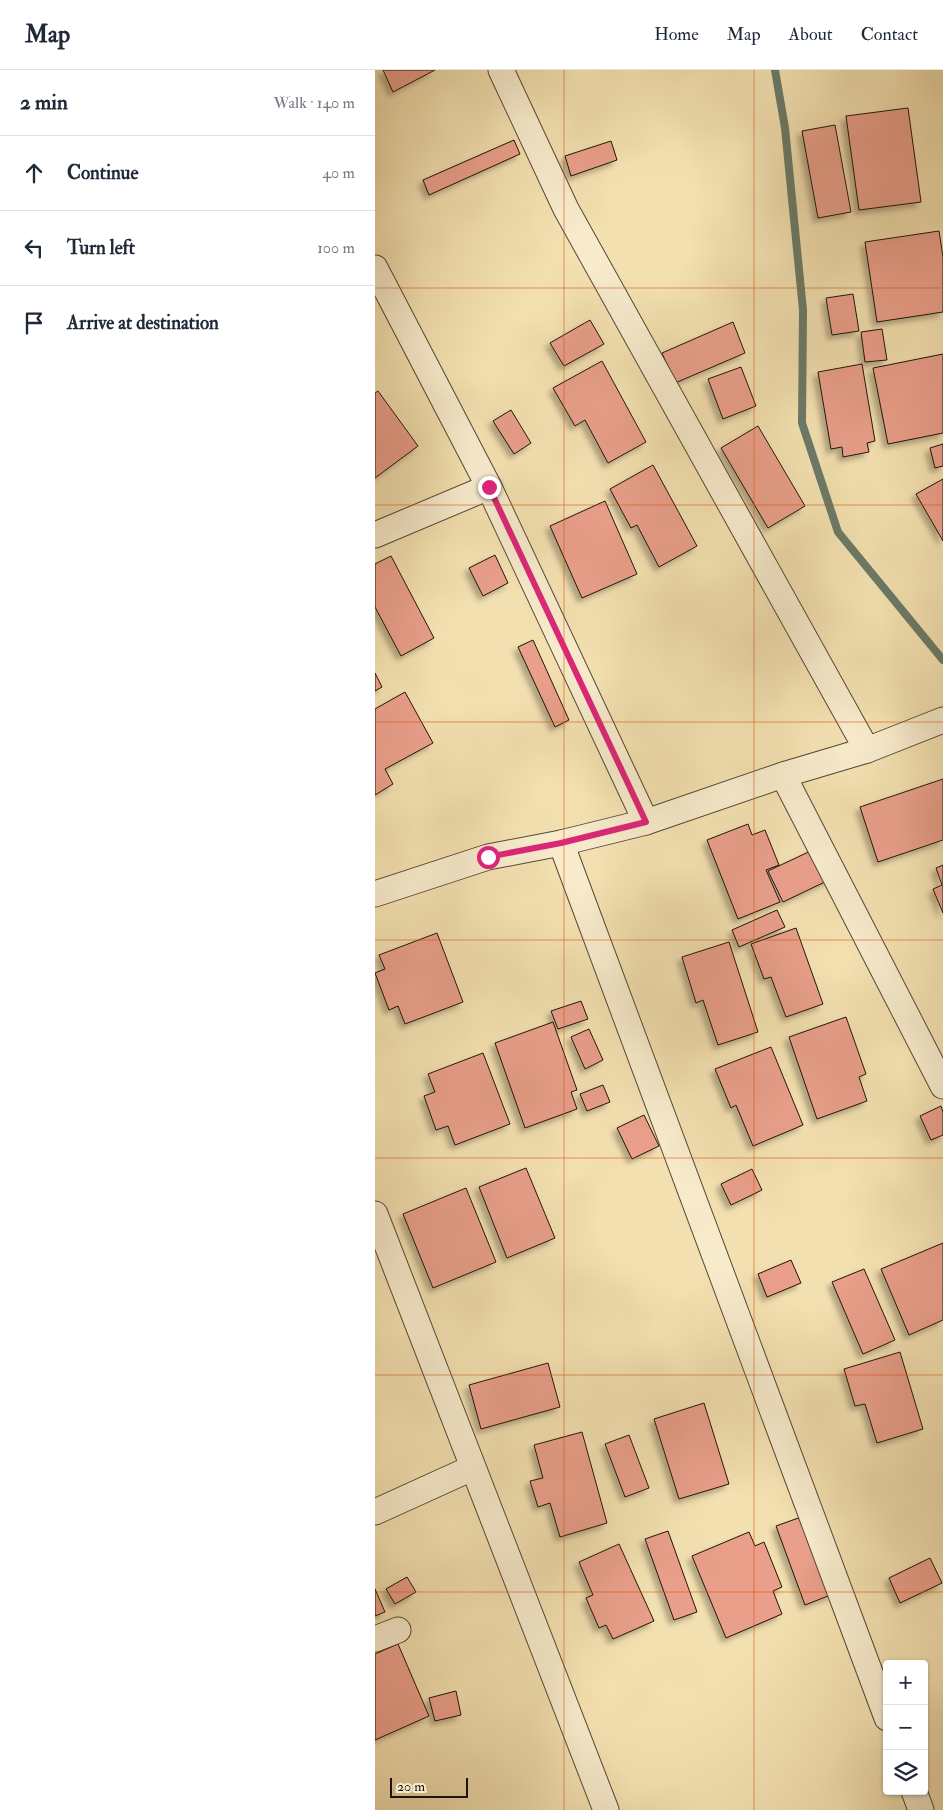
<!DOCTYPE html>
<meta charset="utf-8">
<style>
body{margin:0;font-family:"IM FELL Double Pica",serif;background:#f2f2f3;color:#1f2937}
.controls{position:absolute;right:15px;bottom:15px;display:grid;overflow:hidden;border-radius:5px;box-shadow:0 1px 4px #0004}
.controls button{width:45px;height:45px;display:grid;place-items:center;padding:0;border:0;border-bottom:1px solid #e0e1e3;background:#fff;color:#1f2937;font:25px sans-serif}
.scale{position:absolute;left:15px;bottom:12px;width:78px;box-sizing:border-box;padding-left:5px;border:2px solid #20140a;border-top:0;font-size:14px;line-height:18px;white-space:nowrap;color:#20140a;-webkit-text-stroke:4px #f7ebcc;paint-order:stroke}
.stop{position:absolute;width:15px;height:15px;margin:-11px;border:4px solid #db2777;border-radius:50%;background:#fff}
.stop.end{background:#db2777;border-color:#fff;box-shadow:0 1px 5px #0008}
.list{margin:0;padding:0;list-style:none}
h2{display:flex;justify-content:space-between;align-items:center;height:65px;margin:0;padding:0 20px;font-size:21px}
h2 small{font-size:16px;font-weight:400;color:#747a83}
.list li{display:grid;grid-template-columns:32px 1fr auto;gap:15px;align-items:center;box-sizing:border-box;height:75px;padding:0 20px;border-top:1px solid #e0e1e3}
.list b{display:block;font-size:19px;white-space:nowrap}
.list em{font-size:16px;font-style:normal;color:#747a83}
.icon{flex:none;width:28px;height:28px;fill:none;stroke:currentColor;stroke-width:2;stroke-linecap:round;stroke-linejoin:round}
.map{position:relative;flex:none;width:568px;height:1740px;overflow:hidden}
header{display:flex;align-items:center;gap:30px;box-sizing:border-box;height:70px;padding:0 25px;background:#fff;border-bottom:1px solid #e0e1e3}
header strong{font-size:24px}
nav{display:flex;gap:28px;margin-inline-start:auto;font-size:18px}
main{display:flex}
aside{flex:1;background:#fff}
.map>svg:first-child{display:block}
</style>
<header>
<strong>Map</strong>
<nav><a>Home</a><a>Map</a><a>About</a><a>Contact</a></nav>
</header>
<main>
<aside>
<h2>2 min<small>Walk · 140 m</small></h2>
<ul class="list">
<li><svg class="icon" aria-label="ahead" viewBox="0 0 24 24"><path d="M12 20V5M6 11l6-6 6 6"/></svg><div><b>Continue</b></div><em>40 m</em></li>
<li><svg class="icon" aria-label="left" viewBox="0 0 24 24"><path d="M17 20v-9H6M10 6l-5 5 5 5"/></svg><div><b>Turn left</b></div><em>100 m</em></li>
<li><svg class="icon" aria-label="arrive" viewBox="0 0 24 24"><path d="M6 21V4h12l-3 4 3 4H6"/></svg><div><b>Arrive at destination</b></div></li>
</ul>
</aside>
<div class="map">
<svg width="568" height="1740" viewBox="0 0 568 1740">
<defs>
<filter id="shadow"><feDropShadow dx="-4.5" dy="4.5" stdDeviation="2.5" flood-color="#0004"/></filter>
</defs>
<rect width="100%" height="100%" fill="#f3e0b0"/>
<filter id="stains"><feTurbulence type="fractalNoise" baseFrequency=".004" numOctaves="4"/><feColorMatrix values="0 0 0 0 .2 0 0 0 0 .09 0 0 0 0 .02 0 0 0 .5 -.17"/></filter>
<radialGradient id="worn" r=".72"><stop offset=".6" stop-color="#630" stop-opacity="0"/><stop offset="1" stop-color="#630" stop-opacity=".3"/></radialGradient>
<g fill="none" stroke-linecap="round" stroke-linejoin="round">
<polyline stroke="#6a7a68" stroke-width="8" points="400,0 410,58 428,240 427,353 463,462 568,590"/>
</g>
<g fill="#e99f8a" stroke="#20140a" filter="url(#shadow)">
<polygon points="8,0 60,0 18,22"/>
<polygon points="533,38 546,132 484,140 471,46"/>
<polygon points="460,55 476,142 443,148 427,61"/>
<polygon points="139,70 145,84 54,125 48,110"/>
<polygon points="236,71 242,90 196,106 190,86"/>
<polygon points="564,161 568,187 568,242 502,252 490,172"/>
<polygon points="478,224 484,261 457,265 451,228"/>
<polygon points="215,250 229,274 189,296 175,273"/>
<polygon points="358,252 370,283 300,313 287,283"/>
<polygon points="507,259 512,290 490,292 486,262"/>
<polygon points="568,284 568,363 513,374 498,298"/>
<polygon points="227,291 271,372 233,393 210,350 200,356 178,318"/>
<polygon points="487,294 500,371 492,373 494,382 468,387 467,377 456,379 443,302"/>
<polygon points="366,297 381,336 348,349 333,309"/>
<polygon points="3,321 43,376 0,408 0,323"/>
<polygon points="136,340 156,373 139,384 118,351"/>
<polygon points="383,356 430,436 393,458 346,378"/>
<polygon points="568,374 568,396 560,398 555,378"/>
<polygon points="278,395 322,476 284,497 262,455 256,458 235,419"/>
<polygon points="568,409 568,471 541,424"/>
<polygon points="230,431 262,504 207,528 175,456"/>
<polygon points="120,485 133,513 108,526 94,498"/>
<polygon points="16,486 59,568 26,586 0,537 0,494"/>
<polygon points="158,570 194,650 180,657 143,577"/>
<polygon points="0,603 7,617 0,621"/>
<polygon points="30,622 58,673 10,699 18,714 0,725 0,639"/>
<polygon points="568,709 568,770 503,792 485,737"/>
<polygon points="373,754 377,765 390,760 404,795 391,800 405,832 363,849 332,770"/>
<polygon points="442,778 456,809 408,832 393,801"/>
<polygon points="568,795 568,843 558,819 567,815 561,798"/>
<polygon points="402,840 410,857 364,877 357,860"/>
<polygon points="421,858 448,934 411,947 396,907 389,909 376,874"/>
<polygon points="62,863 88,932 30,954 23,936 14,940 0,903 10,899 4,885"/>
<polygon points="354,872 383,962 343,975 328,930 321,933 307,887"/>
<polygon points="206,931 213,949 183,959 176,941"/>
<polygon points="471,947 491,1004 484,1007 492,1031 442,1049 414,967"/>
<polygon points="178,952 202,1020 196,1022 202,1039 150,1058 120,973"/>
<polygon points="214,959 228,990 210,999 196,967"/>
<polygon points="396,977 428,1055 378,1076 361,1035 356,1038 340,999"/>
<polygon points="108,983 135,1054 80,1075 73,1056 61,1060 49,1026 60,1022 53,1004"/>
<polygon points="228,1015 235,1032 212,1041 205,1024"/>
<polygon points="566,1036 568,1042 568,1065 556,1070 545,1046"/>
<polygon points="269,1045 284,1076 257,1089 242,1058"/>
<polygon points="151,1098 180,1168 132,1188 104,1117"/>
<polygon points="377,1099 387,1120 356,1135 346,1114"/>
<polygon points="91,1118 121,1192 58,1218 28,1144"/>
<polygon points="568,1173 568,1250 534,1265 506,1199"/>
<polygon points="416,1190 426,1213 392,1227 383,1204"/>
<polygon points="489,1199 520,1270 488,1284 457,1212"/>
<polygon points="525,1282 548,1359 502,1373 490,1334 480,1336 469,1299"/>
<polygon points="173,1293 185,1337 106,1359 94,1315"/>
<polygon points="329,1333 354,1414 304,1429 279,1349"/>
<polygon points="207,1362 232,1453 185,1467 175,1433 163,1437 155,1411 168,1408 159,1375"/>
<polygon points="254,1365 274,1418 250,1427 230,1374"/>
<polygon points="429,1446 458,1524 430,1535 401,1456"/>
<polygon points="293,1461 322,1542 299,1550 270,1469"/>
<polygon points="374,1462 380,1476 389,1472 407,1517 398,1521 407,1544 351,1568 317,1486"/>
<polygon points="244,1474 279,1551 238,1569 231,1555 224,1558 211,1528 218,1525 204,1492"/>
<polygon points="555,1488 567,1513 525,1533 514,1508"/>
<polygon points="32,1507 41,1522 20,1534 11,1519"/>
<polygon points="0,1519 10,1542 0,1546"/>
<polygon points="23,1574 54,1646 0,1670 0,1584"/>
<polygon points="81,1621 86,1645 60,1651 54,1628"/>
</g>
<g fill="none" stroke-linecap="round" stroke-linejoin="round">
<defs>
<g id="street">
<polyline points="126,0 191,139 492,680"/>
<polyline points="0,198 114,417 271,752"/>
<polyline points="0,465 114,417"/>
<polyline points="408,705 568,1016"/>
<polyline points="186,773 512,1648"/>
<polyline points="0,824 113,787 186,773 271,752 408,705 492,680 568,650"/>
<polyline points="0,1144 231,1740"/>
<polyline points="0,1442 97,1398"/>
<polyline points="0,1569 23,1560"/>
<polyline points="539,1721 546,1740"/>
</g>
</defs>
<use href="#street" stroke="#554734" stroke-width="27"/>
<use href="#street" stroke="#f7ebcc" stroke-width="25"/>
</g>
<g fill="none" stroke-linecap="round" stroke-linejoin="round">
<polyline stroke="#db2777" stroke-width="6" points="113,787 186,773 271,752 114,417"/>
</g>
<path fill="none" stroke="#d4520c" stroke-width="1" stroke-opacity="0.55" d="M189,0V1740M379,0V1740M0,218H568M0,435H568M0,652H568M0,870H568M0,1088H568M0,1305H568M0,1522H568"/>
<rect width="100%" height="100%" filter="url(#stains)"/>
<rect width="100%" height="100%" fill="url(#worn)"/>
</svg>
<div class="controls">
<button>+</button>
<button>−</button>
<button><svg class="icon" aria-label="layers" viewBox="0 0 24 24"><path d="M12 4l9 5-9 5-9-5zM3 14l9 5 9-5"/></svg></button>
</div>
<div class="scale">20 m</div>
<div class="stop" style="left:113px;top:787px"></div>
<div class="stop end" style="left:114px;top:417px"></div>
</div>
</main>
